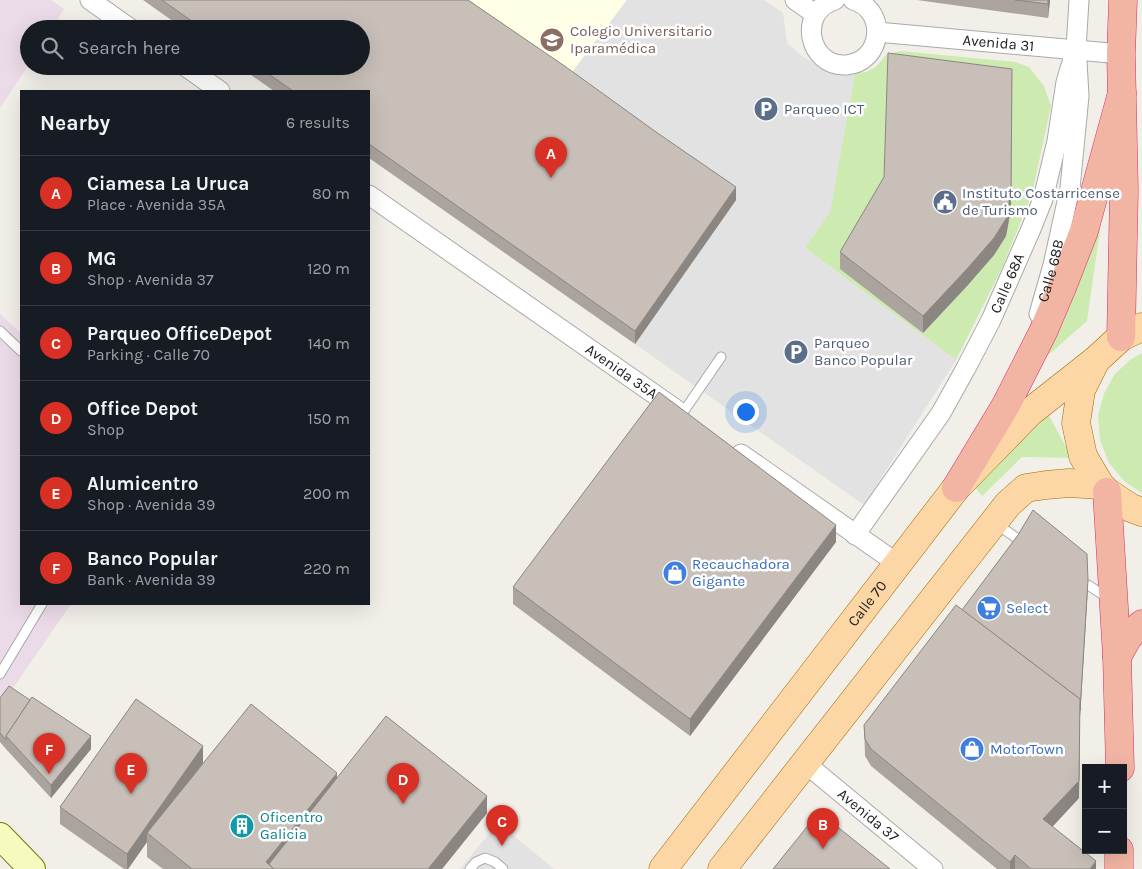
<!DOCTYPE html>
<meta charset="utf-8">
<style>
body{margin:0;font-family:Karla,sans-serif;background:#242831;color:#f1f3f6}
.controls{position:absolute;right:15px;bottom:15px;display:grid;overflow:hidden;border-radius:0px;box-shadow:0 5px 20px #0002}
.controls button{width:45px;height:45px;display:grid;place-items:center;padding:0;border:0;border-bottom:1px solid #363941;background:#171b24;color:#f1f3f6;font:25px sans-serif}
.you{position:absolute;left:745px;top:411px;width:18px;height:18px;margin:-12px;border:4px solid #fff;border-radius:50%;background:#1a73e8;box-shadow:0 0 0 8px #1a73e833}
.badge{display:grid;place-items:center;width:32px;height:32px;border-radius:50%;background:#d93025;color:#fff;font-size:16px;font-weight:700}
.pin{position:absolute;translate:-50% -41px;filter:drop-shadow(0 1px 2px #0008)}
.pin::after{content:'';position:absolute;top:26px;width:18px;height:15px;background:inherit;clip-path:polygon(0 0,100% 0,50% 100%)}
.list{margin:0;padding:0;list-style:none}
h2{display:flex;justify-content:space-between;align-items:center;height:65px;margin:0;padding:0 20px;font-size:21px}
h2 small{font-size:16px;font-weight:400;color:#9ea1a6}
.list li{display:grid;grid-template-columns:32px 1fr auto;gap:15px;align-items:center;box-sizing:border-box;height:75px;padding:0 20px;border-top:1px solid #363941}
.list b{display:block;font-size:19px;white-space:nowrap}
.list p{margin:0;font-size:16px;white-space:nowrap;color:#9ea1a6}
.list em{font-size:16px;font-style:normal;color:#9ea1a6}
.icon{flex:none;width:28px;height:28px;fill:none;stroke:currentColor;stroke-width:2;stroke-linecap:round;stroke-linejoin:round}
.map{position:relative;flex:none;width:1142px;height:869px;overflow:hidden}
.search{position:absolute;background:#171b24;box-shadow:0 5px 20px #0002;left:20px;top:20px;width:350px;height:55px;display:flex;align-items:center;gap:12px;box-sizing:border-box;padding:0 18px;border-radius:28px;color:#9ea1a6;font-size:19px}
.panel{position:absolute;background:#171b24;box-shadow:0 5px 20px #0002;left:20px;top:90px;width:350px;height:515px;border-radius:0px}
.map>svg:first-child{display:block}
</style>
<div class="map">
<svg width="1142" height="869" viewBox="0 0 1142 869">
<rect width="100%" height="100%" fill="#f2efe9"/>
<g fill="#ebdbe8">
<polygon points="0,0 51,0 64,9 52,29 29,29 29,64 0,108"/>
<polygon points="0,314 21,333 21,604 71,604 0,707"/>
</g>
<polygon fill="#ffffe5" points="447,0 627,0 566,80"/>
<g fill="#cdebb0" fill-rule="evenodd">
<path d="M900,51L1015,62L1029,67L1044,86L1051,106L1032,194L1002,268L956,360L805,248L830,211L855,73L866,72L876,67L886,55ZM1012,86L1011,209L1006,236L994,255L967,286L923,333L884,194Z"/>
<polygon points="1106,188 1087,321 1030,371"/>
<polygon points="1142,353 1142,493 1125,482 1109,463 1100,440 1098,415 1104,394 1114,375 1130,360"/>
<polygon points="1048,414 1072,458 1022,457 982,496 973,485"/>
</g>
<g fill="#e2e2e2">
<polygon points="627,0 764,0 783,13 787,43 803,57 830,73 855,73 830,212 805,248 956,360 864,505 635,344 733,198 566,80"/>
<polygon points="498,823 554,869 460,869"/>
</g>
<g fill="none" stroke-linecap="round" stroke-linejoin="round">
<defs>
<g id="service">
<polyline points="0,331 21,351"/>
<polyline points="682,414 721,357"/>
<polyline points="995,523 1018,539"/>
<polyline points="1088,585 1108,598"/>
<polyline points="0,674 42,604"/>
<polyline points="470,869 476,862 485,858 495,862 503,869"/>
</g>
<g id="minor">
<polyline points="90,0 131,29"/>
<polyline points="795,0 815,14"/>
<path d="M835,0C797,11 808,67 846,65C883,62 888,10 853,0"/>
<path id="s1" d="M877,32L1121,54"/>
<polyline points="185,66 220,91"/>
<path id="s2" d="M369,195L677,410"/>
<path id="s3" d="M1039,314L1053,265L1070,188L1079,96L1077,61"/>
<polyline points="741,454 898,564"/>
<path id="s4" d="M855,535L941,413L966,368L991,320L1031,229L1043,199L1057,141L1066,82L1076,49L1079,0"/>
<path id="s5" d="M805,763L933,869"/>
</g>
<polyline id="secondary" points="0,836 32,869"/>
<g id="primary">
<polyline points="1142,327 1121,337 1096,360 1081,390 1076,423 1083,456 1100,485 1107,492 1131,508 1142,512"/>
<path id="s6" d="M663,869L956,488L1030,412L1096,360"/>
<polyline points="722,869 1008,504 1026,488 1046,485 1069,483 1100,485"/>
</g>
<g id="trunk">
<polyline points="1121,337 1124,190 1121,54 1123,0"/>
<polyline points="956,488 1006,405 1043,332 1063,285 1084,231 1122,93"/>
<polyline points="1107,492 1117,657 1120,768"/>
<polyline points="1117,657 1128,637 1142,624"/>
<polyline points="1119,869 1119,850"/>
</g>
</defs>
<use href="#service" stroke="#a9a9a9" stroke-width="11"/>
<use href="#minor" stroke="#a9a9a9" stroke-width="21"/>
<use href="#secondary" stroke="#707d05" stroke-width="28"/>
<use href="#primary" stroke="#a06b00" stroke-width="29"/>
<use href="#trunk" stroke="#dc2a67" stroke-width="29"/>
<use href="#service" stroke="#fff" stroke-width="9"/>
<use href="#minor" stroke="#fff" stroke-width="19"/>
<use href="#secondary" stroke="#f7fabf" stroke-width="26"/>
<use href="#primary" stroke="#fcd6a4" stroke-width="28"/>
<use href="#trunk" stroke="#f2b4a3" stroke-width="28"/>
</g>
<g fill="#aba49e">
<polygon points="143,0 468,0 656,132 736,200 635,344 369,158 369,91 274,91 238,66 361,66 361,29 184,29"/>
<polygon points="917,0 1050,0 1048,18"/>
<polygon points="1011,209 1006,236 994,255 967,286 923,333 840,269 840,252"/>
<polygon points="836,542 690,736 513,604 513,587"/>
<polygon points="1088,585 1080,716 1079,798 1052,827 1096,869 997,869 871,766 865,756 864,725 962,610"/>
<polygon points="0,698 30,700 91,749 51,798 6,749 0,742"/>
<polygon points="203,763 196,772 337,778 487,813 442,869 163,869 147,857 147,842 128,869 124,869 60,824 60,807"/>
</g>
<g fill="#8b8681">
<polygon points="1048,0 1050,0 1048,18"/>
<polygon points="1012,69 1011,209 1006,236 994,255 967,286 923,333 923,316"/>
<polygon points="736,187 736,200 635,344 635,331"/>
<polygon points="836,525 836,542 690,736 690,719"/>
<polygon points="1088,585 1080,716 1079,798 1043,837 1043,819 1080,699"/>
<polygon points="91,736 91,749 51,798 51,785"/>
<polygon points="203,746 203,763 151,837 147,833 147,842 128,869 127,869 127,854"/>
<polygon points="337,773 337,796 267,869 266,862"/>
<polygon points="487,796 487,813 442,869 428,869"/>
<polygon points="1015,855 1015,869 1010,869 1010,862"/>
<polygon points="1096,861 1096,869 1090,869"/>
</g>
<g fill="#c7bfb8" stroke="#8b8681">
<polygon points="162,0 468,0 566,67 656,132 736,187 635,331 369,144 369,91 293,91 257,66 361,66 361,29 203,29"/>
<polygon points="1015,0 1048,0 1048,4"/>
<polygon points="888,53 1012,69 1011,192 1006,219 994,238 967,269 923,316 840,252 884,177"/>
<polygon points="659,392 836,525 690,719 513,587"/>
<polygon points="1033,510 1087,554 1088,580 1080,711 1080,699 962,610 1018,535"/>
<polygon points="956,605 1080,699 1079,781 1043,819 1096,861 1090,869 1031,869 1015,855 1010,862 871,749 865,739 864,725"/>
<polygon points="9,686 30,700 6,736 6,740 0,733 0,698"/>
<polygon points="32,697 91,736 51,785 6,736"/>
<polygon points="136,699 203,746 127,854 60,807"/>
<polygon points="251,704 337,773 266,862 274,869 192,869 147,833"/>
<polygon points="386,716 487,796 428,869 274,869 269,864"/>
<polygon points="819,812 890,869 773,869"/>
</g>
<defs>
<symbol id="university-disc" viewBox="-11 -11 22 22"><circle r="9.5" fill="#8d6e63" stroke="#fff"/><path d="M0-5L7-2L0 1L-7-2ZM-4 1L0 2.5L4 1V4Q0 6-4 4Z" fill="#fff"/></symbol>
<symbol id="parking-disc" viewBox="-11 -11 22 22"><circle r="9.5" fill="#5c6f8a" stroke="#fff"/><path d="M-3.5-5.5H1a3.5 3.5 0 0 1 0 7H-1V5.5H-3.5ZM-1-3.4V-.6H.8a1.4 1.4 0 0 0 0-2.8Z" fill="#fff"/></symbol>
<symbol id="civic-disc" viewBox="-11 -11 22 22"><circle r="9.5" fill="#5c6f8a" stroke="#fff"/><path d="M-.6-6.5H3V-4.5H.6V-3L4-1V1h2V6H-6V1h2V-1L-.6-3ZM-1.2 2.5V6h2.4V2.5Z" fill="#fff"/></symbol>
<symbol id="shop-disc" viewBox="-11 -11 22 22"><circle r="9.5" fill="#3f7fe0" stroke="#fff"/><path d="M-5-2.5h2.3a2.7 3.5 0 0 1 5.4 0H5L5.5 6h-11ZM-1.5-2.5h3a1.5 2.3 0 0 0-3 0Z" fill="#fff"/></symbol>
<symbol id="supermarket-disc" viewBox="-11 -11 22 22"><circle r="9.5" fill="#3f7fe0" stroke="#fff"/><path d="M-6-5.5h2.5l.6 2H6L4.5 2H-2.5L-4.4-4H-6ZM-1.5 3.2a1.3 1.3 0 1 0 .1 0ZM3 3.2a1.3 1.3 0 1 0 .1 0Z" fill="#fff"/></symbol>
<symbol id="building-disc" viewBox="-11 -11 22 22"><circle r="9.5" fill="#0f9aa8" stroke="#fff"/><path d="M-4-6H4V6H1V3H-1V6H-4ZM-2.5-4.3h1.7v1.8h-1.7ZM.8-4.3h1.7v1.8H.8ZM-2.5-1h1.7V.8h-1.7ZM.8-1h1.7V.8H.8Z" fill="#fff"/></symbol>
</defs>
<g fill-rule="evenodd">
<use href="#university-disc" x="538" y="26" width="28" height="28"/>
<use href="#parking-disc" x="752" y="95" width="28" height="28"/>
<use href="#civic-disc" x="931" y="188" width="28" height="28"/>
<use href="#parking-disc" x="782" y="338" width="28" height="28"/>
<use href="#shop-disc" x="661" y="559" width="28" height="28"/>
<use href="#supermarket-disc" x="975" y="594" width="28" height="28"/>
<use href="#shop-disc" x="958" y="735" width="28" height="28"/>
<use href="#building-disc" x="228" y="812" width="28" height="28"/>
</g>
<g text-anchor="middle" dominant-baseline="central" stroke-width="5" stroke-linejoin="round" paint-order="stroke">
<g font-size="15" fill="#785e54" stroke="#fff" text-anchor="start">
<text x="570" y="31">Colegio Universitario<tspan x="570" dy="17">Iparamédica</tspan></text>
</g>
<g font-size="15" fill="#222" stroke="#fff">
<text stroke="none"><textPath href="#s1" startOffset="122">Avenida 31</textPath></text>
<text stroke="none"><textPath href="#s3" startOffset="45">Calle 68B</textPath></text>
<text stroke="none"><textPath href="#s4" startOffset="295">Calle 68A</textPath></text>
<text stroke="none"><textPath href="#s2" startOffset="308">Avenida 35A</textPath></text>
<text stroke="none"><textPath href="#s6" startOffset="335">Calle 70</textPath></text>
<text stroke="none"><textPath href="#s5" startOffset="82">Avenida 37</textPath></text>
</g>
<g font-size="15" fill="#4e5e75" stroke="#fff" text-anchor="start">
<text x="784" y="109">Parqueo ICT</text>
<text x="962" y="193">Instituto Costarricense<tspan x="962" dy="17">de Turismo</tspan></text>
<text x="814" y="343">Parqueo<tspan x="814" dy="17">Banco Popular</tspan></text>
</g>
<g font-size="15" fill="#366cbe" stroke="#fff" text-anchor="start">
<text x="692" y="564">Recauchadora<tspan x="692" dy="17">Gigante</tspan></text>
<text x="1006" y="608">Select</text>
<text x="990" y="749">MotorTown</text>
</g>
<g font-size="15" fill="#0d838f" stroke="#fff" text-anchor="start">
<text x="260" y="817">Oficentro<tspan x="260" dy="17">Galicia</tspan></text>
</g>
</g>
</svg>
<div class="controls">
<button>+</button>
<button>−</button>
</div>
<div class="you"></div>
<div class="pin badge" style="left:551px;top:178px">A</div>
<div class="pin badge" style="left:823px;top:849px">B</div>
<div class="pin badge" style="left:502px;top:846px">C</div>
<div class="pin badge" style="left:403px;top:804px">D</div>
<div class="pin badge" style="left:131px;top:794px">E</div>
<div class="pin badge" style="left:49px;top:774px">F</div>
<div class="search"><svg class="icon" aria-label="search" viewBox="0 0 24 24"><circle cx="10" cy="10" r="6"/><path d="M15 15l6 6"/></svg>Search here</div>
<section class="panel">
<h2>Nearby<small>6 results</small></h2>
<ul class="list">
<li><span class="badge">A</span><div><b>Ciamesa La Uruca</b><p>Place · Avenida 35A</p></div><em>80 m</em></li>
<li><span class="badge">B</span><div><b>MG</b><p>Shop · Avenida 37</p></div><em>120 m</em></li>
<li><span class="badge">C</span><div><b>Parqueo OfficeDepot</b><p>Parking · Calle 70</p></div><em>140 m</em></li>
<li><span class="badge">D</span><div><b>Office Depot</b><p>Shop</p></div><em>150 m</em></li>
<li><span class="badge">E</span><div><b>Alumicentro</b><p>Shop · Avenida 39</p></div><em>200 m</em></li>
<li><span class="badge">F</span><div><b>Banco Popular</b><p>Bank · Avenida 39</p></div><em>220 m</em></li>
</ul>
</section>
</div>
